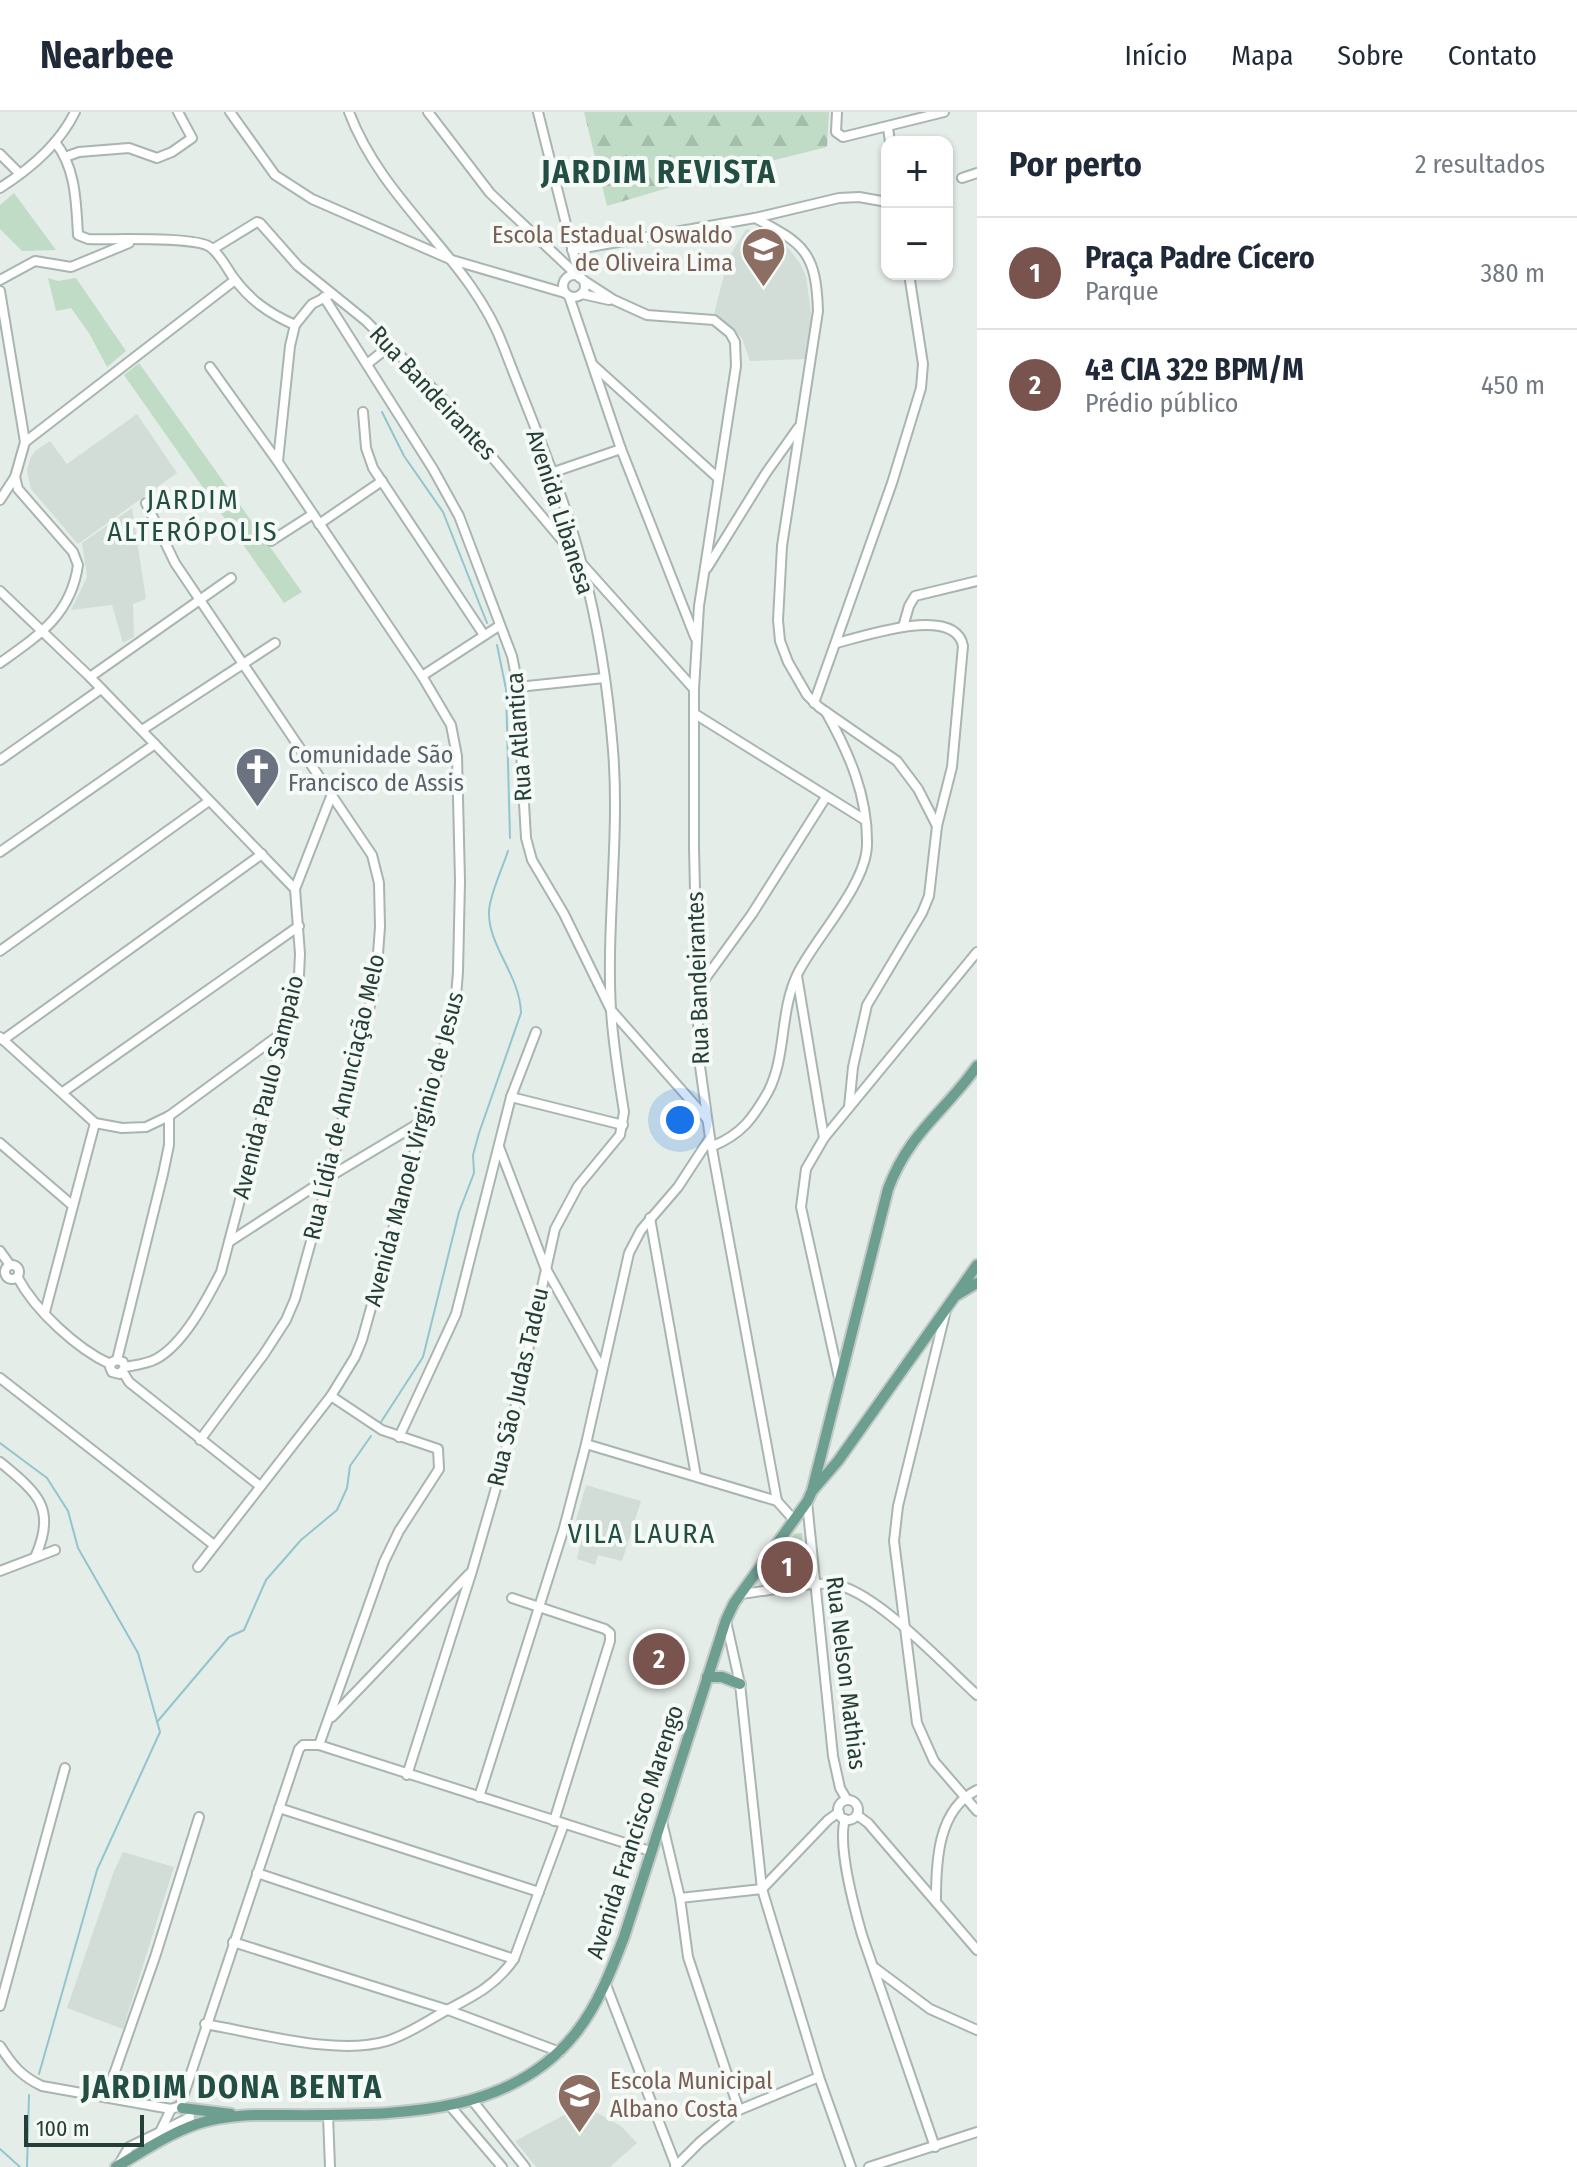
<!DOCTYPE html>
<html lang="pt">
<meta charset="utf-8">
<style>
body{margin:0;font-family:"Fira Sans Condensed",sans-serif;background:#f6f6f7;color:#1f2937}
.controls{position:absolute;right:24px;top:24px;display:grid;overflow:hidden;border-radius:16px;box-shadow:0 2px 6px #0004}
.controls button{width:72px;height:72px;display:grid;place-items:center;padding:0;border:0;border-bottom:2px solid #e0e1e3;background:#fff;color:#1f2937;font:40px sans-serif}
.scale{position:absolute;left:24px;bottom:20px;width:120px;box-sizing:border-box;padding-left:8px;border:4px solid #253e37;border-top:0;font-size:22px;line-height:28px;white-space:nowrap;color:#253e37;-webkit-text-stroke:6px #f5faf7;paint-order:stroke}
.you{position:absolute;left:680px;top:1008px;width:28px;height:28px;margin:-20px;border:6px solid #fff;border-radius:50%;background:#1a73e8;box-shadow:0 0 0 12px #1a73e833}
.badge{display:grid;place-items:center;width:52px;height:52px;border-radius:50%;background:#79534e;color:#fff;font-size:26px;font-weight:700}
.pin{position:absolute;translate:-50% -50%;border:4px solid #fff;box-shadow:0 2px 8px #0006}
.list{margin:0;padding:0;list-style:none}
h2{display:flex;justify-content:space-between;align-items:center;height:104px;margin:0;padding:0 32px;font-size:34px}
h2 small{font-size:26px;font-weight:400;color:#747a83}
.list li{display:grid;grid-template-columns:52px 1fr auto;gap:24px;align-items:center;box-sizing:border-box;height:112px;padding:0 32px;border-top:2px solid #e0e1e3}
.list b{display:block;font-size:30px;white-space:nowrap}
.list p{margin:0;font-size:26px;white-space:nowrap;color:#747a83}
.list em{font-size:26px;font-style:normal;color:#747a83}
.map{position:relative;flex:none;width:977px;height:2055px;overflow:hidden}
header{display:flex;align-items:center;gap:48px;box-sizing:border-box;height:112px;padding:0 40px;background:#fff;border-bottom:2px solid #e0e1e3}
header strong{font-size:38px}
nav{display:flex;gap:44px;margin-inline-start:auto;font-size:28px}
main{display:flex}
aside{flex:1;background:#fff}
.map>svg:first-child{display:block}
</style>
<header>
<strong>Nearbee</strong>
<nav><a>Início</a><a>Mapa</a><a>Sobre</a><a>Contato</a></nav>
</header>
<main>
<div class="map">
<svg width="977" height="2055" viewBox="0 0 977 2055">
<defs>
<pattern id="forest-firs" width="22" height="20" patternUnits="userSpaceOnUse" patternTransform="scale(2)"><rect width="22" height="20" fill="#c0dcc7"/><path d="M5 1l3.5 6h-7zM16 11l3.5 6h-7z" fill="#a5beac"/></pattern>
<pattern id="park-crowns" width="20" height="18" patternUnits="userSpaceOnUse" patternTransform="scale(2)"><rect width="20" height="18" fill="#c0dcc7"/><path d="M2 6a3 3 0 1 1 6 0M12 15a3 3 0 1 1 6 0" fill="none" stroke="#a5beac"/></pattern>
</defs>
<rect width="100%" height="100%" fill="#e5ede9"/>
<g fill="#d3ddd8">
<polygon points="746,117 784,131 800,151 806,164 812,208 806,247 750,249 742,226 714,202 728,147"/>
<polygon points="137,302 177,361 78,432 31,377 27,359 30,347 35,339 50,329 67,352"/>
<polygon points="132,396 146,487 133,492 134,525 123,531 112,493 71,498 87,465 82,431"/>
<polygon points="586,1373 641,1389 622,1449 598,1443 595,1453 577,1447 580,1433 575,1432 580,1418 574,1415"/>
<polygon points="123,1740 174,1755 123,1917 67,1896 114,1759"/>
<polygon points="583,1993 621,2014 637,2031 610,2055 536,2055 515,2029"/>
</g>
<g fill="#c0dcc7">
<polygon points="14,81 56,138 22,139 0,117 0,93"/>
<polygon points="48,166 58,169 76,166 126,239 107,255 89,221 71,196 56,199"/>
<polygon points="139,251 302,480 284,491 124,263"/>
</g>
<polygon fill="url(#forest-firs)" points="584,0 829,0 827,35 688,70 607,94"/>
<polygon fill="url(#park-crowns)" points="802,1421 804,1468 768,1472 764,1464 794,1422"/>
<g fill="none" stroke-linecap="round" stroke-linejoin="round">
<g stroke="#92c5cd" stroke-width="2">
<polyline points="382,300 404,344 443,400 487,511"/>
<polyline points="497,533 506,577 510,726"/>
<path d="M381,1310L423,1245L459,1100L474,1061L473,1043L479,1021L521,901C520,863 488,834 489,800C489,784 503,755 508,739"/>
<polyline points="0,1331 47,1366 68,1399 78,1436 138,1541 160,1620 97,1758 39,1962"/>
<polyline points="157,1610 229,1525 244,1518 266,1468 301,1428 337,1398 347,1376 350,1354 371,1324"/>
<polyline points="0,2037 20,2055"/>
<polyline points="27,2055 29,1983"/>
</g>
<defs>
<g id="minor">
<polyline points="230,0 275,63 312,87 452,148 565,181"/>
<path d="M349,0C384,93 471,146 504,236C531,307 563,379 582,453C598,512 608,576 613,638C620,725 606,812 611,898C613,932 619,967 624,1000L620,1023L578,1074L555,1117L502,1355L472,1459L407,1663"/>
<polyline points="428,0 490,81 579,165"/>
<polyline points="538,0 579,164"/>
<polyline points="837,0 836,20 843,25 944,0"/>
<polyline points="888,16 890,30"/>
<path d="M55,30C76,56 76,90 78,123L88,127C111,128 195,124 210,135C220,142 226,155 233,165C250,188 268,201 295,213"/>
<polyline points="0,42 20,62"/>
<polyline points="65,45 79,40 129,36 157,46 172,40 192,26 178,0"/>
<polyline points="962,66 977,61"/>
<path d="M0,76C30,57 60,31 75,0"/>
<path d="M755,106C805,132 816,141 818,199L782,434L778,508L780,529L788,550L807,583L819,595L897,649L918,677L937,714"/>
<polyline points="213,137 257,110 260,111 298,154 366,209 444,288 582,452 694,577"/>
<polyline points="572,138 755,106 839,86 859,85 887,90"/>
<circle cx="574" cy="174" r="11"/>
<polyline points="580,166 614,188 647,203 714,208 730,221 735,230 736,254 699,494 694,577 694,736 699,947 710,1026 777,1389"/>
<polyline points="0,168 35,149 71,155 129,131"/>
<polyline points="0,179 25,330 15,365 0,388"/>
<polyline points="582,182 609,188"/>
<polyline points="569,184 621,337 695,525"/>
<polyline points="324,185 433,357 459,404 512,544 517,569 526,726 532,748 564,802 611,898 707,1007"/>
<polyline points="367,252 391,233"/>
<polyline points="593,253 718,366"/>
<polyline points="363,300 366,336 373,356 484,523"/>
<polyline points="25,330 235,168"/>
<polyline points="278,349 290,234 295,213 312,192 328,184"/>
<polyline points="551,361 621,337"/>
<polyline points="146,391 175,451 372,743 379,771 380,815 376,868 329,1065 295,1187 286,1208 264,1242 200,1328"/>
<polyline points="319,412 382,369"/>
<polyline points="271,429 313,402"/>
<polyline points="707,456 766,361 798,316"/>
<path d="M0,479L90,565L295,777L300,842L299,863L221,1160C207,1187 184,1232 156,1247C147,1252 135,1253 125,1255L120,1262L112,1260L110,1255L112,1250L117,1248L123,1250L125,1255"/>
<polyline points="903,515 909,494 915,484 977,469"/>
<path d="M836,531C863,525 955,492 963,534L952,655L937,714L929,784L922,801L867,893L853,955L849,995"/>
<path d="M0,551C38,524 71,503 78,453L73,440L18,377L15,365"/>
<polyline points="422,564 499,514"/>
<polyline points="90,565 231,466"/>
<polyline points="518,575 604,566"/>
<polyline points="814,591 892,371 921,276 923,252 909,162"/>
<polyline points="695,602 865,708"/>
<polyline points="142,618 275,531"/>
<polyline points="0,648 101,577"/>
<polyline points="0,740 155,632"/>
<polyline points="295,777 332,682"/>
<polyline points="0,839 209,689"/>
<polyline points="797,864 824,1026"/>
<polyline points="697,878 752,802 826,685"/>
<polyline points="0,925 95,1011 122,1016 146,1015 169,1004 282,921"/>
<polyline points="3,928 262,742"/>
<polyline points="63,980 299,814"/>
<polyline points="511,985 623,1013"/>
<polyline points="0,1031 72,1093"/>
<path d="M713,1034C742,1022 753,1006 768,980C787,944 779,899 798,861C816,825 866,773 867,733C868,684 849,641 826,600"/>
<polyline points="499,1035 545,1155 601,1255"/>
<polyline points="650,1106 696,1364"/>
<polyline points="229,1130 329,1065 421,1010"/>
<polyline points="0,1139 10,1153"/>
<circle cx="12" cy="1160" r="7"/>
<path d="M18,1166C35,1198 77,1237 110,1252"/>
<polyline points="946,1198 898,1394 894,1429 917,1611 934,1649 977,1699"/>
<polyline points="45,1200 95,1011"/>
<polyline points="117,1248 163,1062 169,1033 169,1004"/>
<polyline points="123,1260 129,1270 260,1374"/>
<polyline points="0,1266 214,1433"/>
<polyline points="839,1266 801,1095 806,1057 824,1026 977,840"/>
<polyline points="399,1325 456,1202 511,985 536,920"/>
<polyline points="586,1332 777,1389 794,1408"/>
<path d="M0,1350C36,1380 57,1395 36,1443"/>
<polyline points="807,1390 833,1644 840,1676 847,1688"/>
<polyline points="198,1455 331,1284 355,1245 362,1228 455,896 458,860 460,769 457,644 451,613 422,564 278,350 210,255"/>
<polyline points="0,1459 55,1438"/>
<path d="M741,1482C770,1479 803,1470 832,1472C873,1476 945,1554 977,1583"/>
<polyline points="512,1486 605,1517 610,1521 610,1529 554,1709"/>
<polyline points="726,1509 740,1572 762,1777 819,1965 851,2055"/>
<polyline points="332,1605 469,1462"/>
<polyline points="319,1633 384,1450 399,1419 439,1357 438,1337 382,1318 331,1284"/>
<polyline points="479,1685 564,1416 586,1332 629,1141 641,1118 678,1075 710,1026"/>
<circle cx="848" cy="1698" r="10"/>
<polyline points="279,1696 539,1780"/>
<polyline points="857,1703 868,1711 977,1838"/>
<path d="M845,1707C837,1734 854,1795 862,1823L935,2035"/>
<polyline points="662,1710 680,1786 688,1845 739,1998"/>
<polyline points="257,1761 514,1847"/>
<polyline points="680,1786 762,1777 828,1708 839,1700"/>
<path d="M936,1787C936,1749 938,1697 977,1678"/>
<polyline points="233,1830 448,1898 560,1940"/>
<polyline points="875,1856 930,1897 977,1918"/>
<polyline points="606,1873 676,2054"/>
<polyline points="0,1894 65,1656"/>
<path d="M205,1912C257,1921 337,1944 387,1929C409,1922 427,1909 447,1898C474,1884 496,1873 514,1847L564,1712"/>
<path d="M0,1934C12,1953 21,1964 42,1974L171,1997L180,1994"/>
<polyline points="106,1985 155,1845 199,1705"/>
<polyline points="472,1988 525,2055"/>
<polyline points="180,1994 299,1637 303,1633 319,1633 650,1739"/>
<polyline points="451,1995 502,2055"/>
<polyline points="328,2003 330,2055"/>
<polyline points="160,2020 190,2005"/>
<polyline points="118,2054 129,2035 160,2020 171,1997"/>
<polyline points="675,2055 700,2030 739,1998 819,1965"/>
<polyline points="869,2055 977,2020"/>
</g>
<g id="major">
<polyline points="957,1183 977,1171"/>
<polyline points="813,1378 838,1349 977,1153"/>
<polyline points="707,1565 722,1565 740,1572"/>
<polyline points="182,1996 231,2002"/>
<path d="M116,2055C142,2040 168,2022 197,2012C235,1999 277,2004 317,2003C409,2002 513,2000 575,1922C598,1893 611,1859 624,1825L726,1508L734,1491L807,1390L812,1379L888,1077C910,1019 944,1001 977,954"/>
</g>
</defs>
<use href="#minor" stroke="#a8b5b0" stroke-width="12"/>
<use href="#major" stroke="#c2c9c7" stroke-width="14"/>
<use href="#minor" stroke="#fff" stroke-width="8"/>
<use href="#major" stroke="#6d9f91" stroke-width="10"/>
</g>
<defs>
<symbol id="school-pin" viewBox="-11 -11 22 30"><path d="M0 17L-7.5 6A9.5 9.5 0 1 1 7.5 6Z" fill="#8d6e63" stroke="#f5faf7"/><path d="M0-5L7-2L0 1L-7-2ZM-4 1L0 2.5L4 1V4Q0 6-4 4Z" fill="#fff"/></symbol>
<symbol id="church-pin" viewBox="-11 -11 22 30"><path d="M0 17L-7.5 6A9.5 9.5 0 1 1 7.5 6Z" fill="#6b7280" stroke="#f5faf7"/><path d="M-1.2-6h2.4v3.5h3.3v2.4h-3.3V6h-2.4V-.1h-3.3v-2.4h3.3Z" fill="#fff"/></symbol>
</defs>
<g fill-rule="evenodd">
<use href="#school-pin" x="738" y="112" width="51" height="69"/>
<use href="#church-pin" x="232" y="632" width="51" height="69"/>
<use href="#school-pin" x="554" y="1958" width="51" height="69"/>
</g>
<g text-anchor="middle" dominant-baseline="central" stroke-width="8" stroke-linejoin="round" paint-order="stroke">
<g font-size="24" fill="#785e54" stroke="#f5faf7" text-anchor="end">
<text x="733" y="123">Escola Estadual Oswaldo<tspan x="733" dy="28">de Oliveira Lima</tspan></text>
<text x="610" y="1969" text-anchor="start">Escola Municipal<tspan x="610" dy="28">Albano Costa</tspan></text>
</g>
<g font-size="24" fill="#253e37" stroke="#f5faf7">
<text transform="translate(433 281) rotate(47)">Rua Bandeirantes</text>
<text transform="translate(560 400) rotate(72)">Avenida Libanesa</text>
<text transform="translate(519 625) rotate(-94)">Rua Atlantica</text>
<text transform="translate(698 866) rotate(-92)">Rua Bandeirantes</text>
<text transform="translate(268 975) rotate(-76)">Avenida Paulo Sampaio</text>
<text transform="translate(344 985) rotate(-77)">Rua Lídia de Anunciação Melo</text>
<text transform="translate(414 1037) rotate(-75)">Avenida Manoel Virginio de Jesus</text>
<text transform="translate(518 1275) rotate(-77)">Rua São Judas Tadeu</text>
<text transform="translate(846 1561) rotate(83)">Rua Nelson Mathias</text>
<text transform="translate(635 1720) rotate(-72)">Avenida Francisco Marengo</text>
</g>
<g font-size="24" fill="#5b616d" stroke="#f5faf7" text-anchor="start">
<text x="288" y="643">Comunidade São<tspan x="288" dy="28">Francisco de Assis</tspan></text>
</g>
<g font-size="28" letter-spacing="2" fill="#234e43" stroke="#f5faf7">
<text x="193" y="387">JARDIM<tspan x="193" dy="32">ALTERÓPOLIS</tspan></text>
<text x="642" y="1421">VILA LAURA</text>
</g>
<g font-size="32" font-weight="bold" letter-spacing="2" fill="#234e43" stroke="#f5faf7">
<text x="659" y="60">JARDIM REVISTA</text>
<text x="232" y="1975">JARDIM DONA BENTA</text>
</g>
</g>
</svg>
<div class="controls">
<button>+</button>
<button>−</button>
</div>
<div class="scale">100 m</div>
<div class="you"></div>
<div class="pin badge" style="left:787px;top:1455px">1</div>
<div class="pin badge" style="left:659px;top:1547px">2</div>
</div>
<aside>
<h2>Por perto<small>2 resultados</small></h2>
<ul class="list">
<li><span class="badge">1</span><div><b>Praça Padre Cícero</b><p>Parque</p></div><em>380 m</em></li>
<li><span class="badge">2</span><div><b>4ª CIA 32º BPM/M</b><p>Prédio público</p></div><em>450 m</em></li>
</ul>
</aside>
</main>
